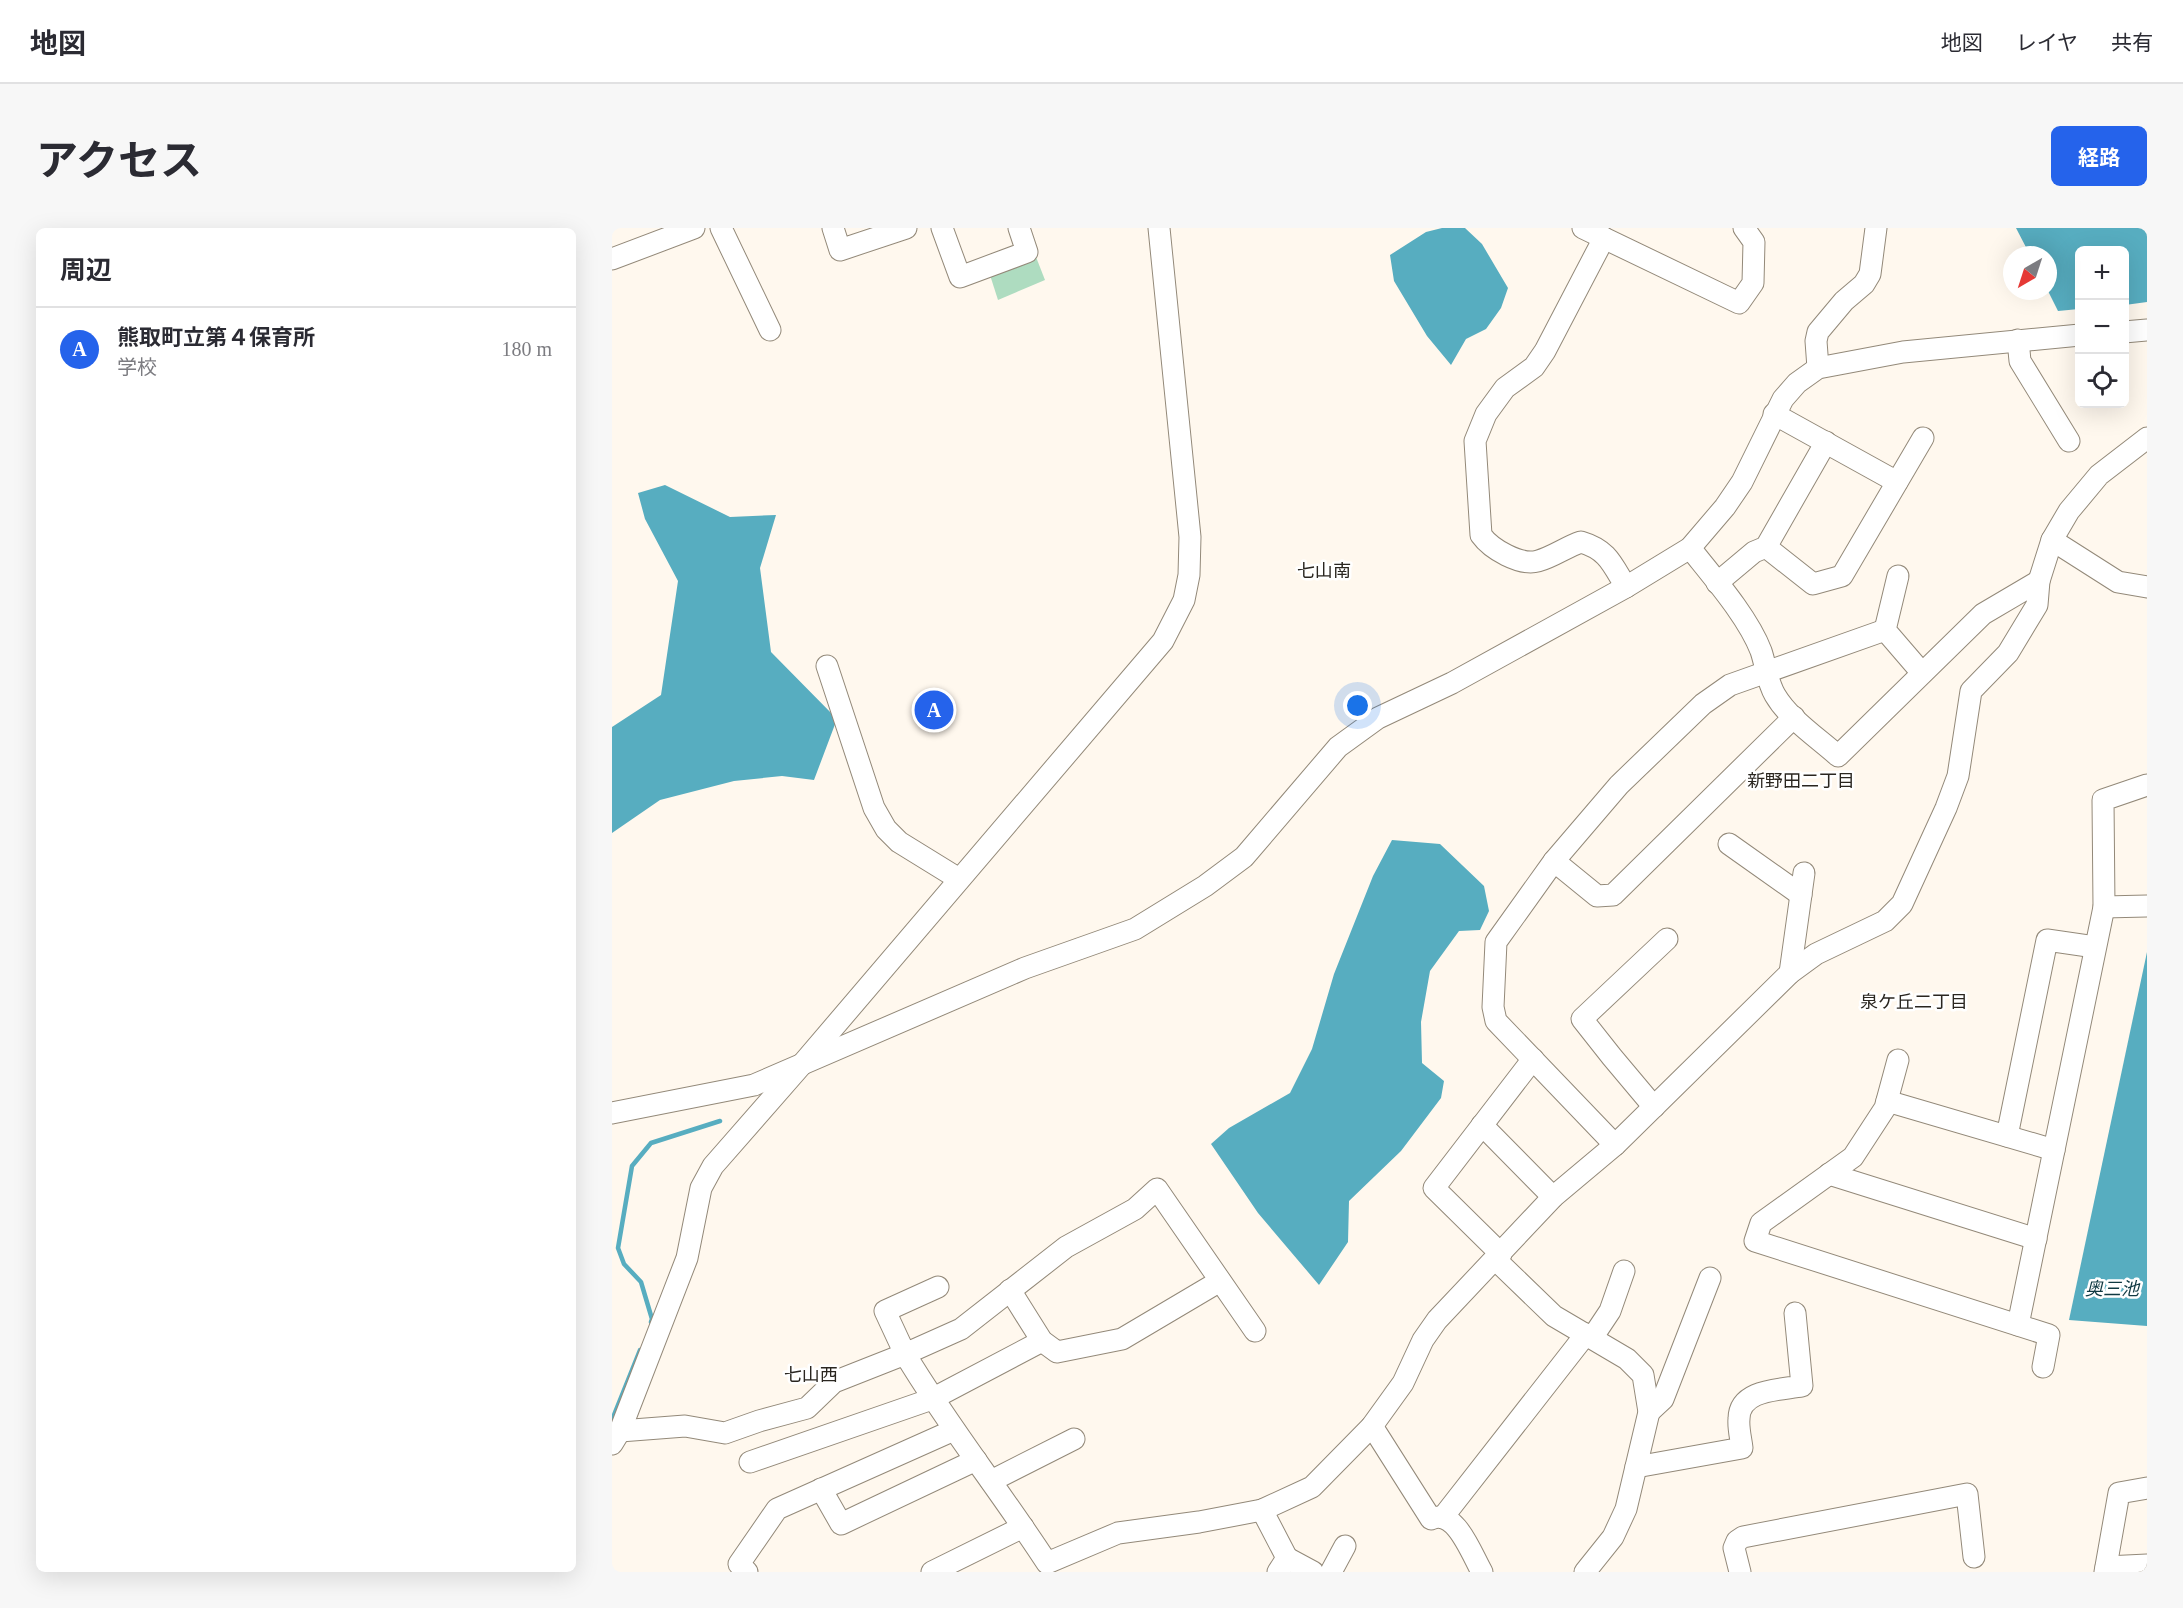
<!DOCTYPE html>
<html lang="ja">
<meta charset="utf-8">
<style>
body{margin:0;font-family:"Times New Roman","Noto Sans JP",serif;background:#f7f7f7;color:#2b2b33}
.controls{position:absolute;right:18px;top:18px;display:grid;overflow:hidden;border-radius:9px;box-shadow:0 6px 24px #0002}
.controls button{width:54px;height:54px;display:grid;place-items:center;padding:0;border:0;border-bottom:2px solid #e1e1e2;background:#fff;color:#2b2b33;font:30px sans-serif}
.compass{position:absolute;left:1391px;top:18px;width:54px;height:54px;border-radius:50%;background:#fff;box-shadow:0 6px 24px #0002;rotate:219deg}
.you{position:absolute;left:746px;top:478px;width:21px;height:21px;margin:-15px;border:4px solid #fff;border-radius:50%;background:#1a73e8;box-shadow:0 0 0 9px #1a73e833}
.badge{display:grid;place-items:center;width:39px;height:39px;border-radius:50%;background:#2563eb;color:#fff;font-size:20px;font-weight:700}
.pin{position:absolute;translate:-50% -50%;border:3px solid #fff;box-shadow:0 2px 6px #0006}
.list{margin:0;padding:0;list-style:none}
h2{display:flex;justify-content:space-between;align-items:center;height:78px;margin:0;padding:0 24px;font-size:26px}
h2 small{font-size:20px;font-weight:400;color:#7c7c81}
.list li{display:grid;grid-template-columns:39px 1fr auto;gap:18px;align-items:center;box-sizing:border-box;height:84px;padding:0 24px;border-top:2px solid #e1e1e2}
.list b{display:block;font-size:22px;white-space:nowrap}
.list p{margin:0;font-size:20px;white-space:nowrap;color:#7c7c81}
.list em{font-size:20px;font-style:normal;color:#7c7c81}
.icon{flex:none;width:33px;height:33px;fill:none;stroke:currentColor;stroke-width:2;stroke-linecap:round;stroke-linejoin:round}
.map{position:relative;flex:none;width:1535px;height:1344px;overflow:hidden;border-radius:9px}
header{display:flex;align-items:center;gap:36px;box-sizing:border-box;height:84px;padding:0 30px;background:#fff;border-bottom:2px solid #e1e1e2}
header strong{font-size:28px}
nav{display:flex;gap:33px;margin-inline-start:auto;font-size:21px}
.intro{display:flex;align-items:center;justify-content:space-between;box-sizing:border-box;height:144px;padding:0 36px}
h1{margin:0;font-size:42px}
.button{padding:15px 27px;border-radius:9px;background:#2563eb;color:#fff;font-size:21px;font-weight:700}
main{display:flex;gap:36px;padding:0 36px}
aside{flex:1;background:#fff;border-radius:9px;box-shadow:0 6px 24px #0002}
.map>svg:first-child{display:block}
</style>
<header>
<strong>地図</strong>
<nav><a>地図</a><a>レイヤ</a><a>共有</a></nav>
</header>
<div class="intro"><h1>アクセス</h1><a class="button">経路</a></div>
<main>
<aside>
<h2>周辺<small></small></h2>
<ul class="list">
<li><span class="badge">A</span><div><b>熊取町立第４保育所</b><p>学校</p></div><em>180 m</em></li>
</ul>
</aside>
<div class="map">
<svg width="1535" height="1344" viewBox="0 0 1535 1344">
<rect width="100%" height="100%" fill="#fff8ee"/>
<polygon fill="#aedcc0" points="424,29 433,52 386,72 378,47"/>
<g fill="#57adc0">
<polygon points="830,0 853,0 870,16 896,60 889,80 874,101 854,111 839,137 815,108 782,53 778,27 814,4"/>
<polygon points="1404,0 1535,0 1535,74 1513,77 1512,22 1468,22 1467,81 1446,83 1436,63 1436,27 1418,27"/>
<polygon points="53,257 118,289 164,287 148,340 159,424 225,491 202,552 170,548 122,553 48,572 0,605 0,499 49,467 66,353 33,291 26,265"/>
<polygon points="780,612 828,616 872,658 877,683 868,702 847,703 818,743 809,794 810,835 832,853 829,870 789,923 737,973 736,1014 707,1057 646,985 599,916 617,900 678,865 700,821 722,746 761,648"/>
<polygon points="1535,724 1535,1098 1457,1092"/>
</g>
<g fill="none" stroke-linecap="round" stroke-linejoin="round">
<g stroke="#57adc0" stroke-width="4.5">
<polyline points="39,1094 40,1091 29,1054 12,1036 6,1020 20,938 39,915 108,893"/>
<polyline points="0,1192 28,1122"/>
</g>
<defs>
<g id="minor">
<polyline points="109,0 158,102"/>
<polyline points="221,0 228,22 294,0"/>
<polyline points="330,0 348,49 415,24 407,0"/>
<polyline points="971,0 1127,75 1141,55 1142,14 1132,0"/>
<path d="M992,10L933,123L922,139L893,160L874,186L863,213L869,307C879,321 908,338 926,333C941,329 954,319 969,314C996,322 1000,336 1014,359"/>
<polyline points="0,31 82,0"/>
<polyline points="1512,104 1535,102"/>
<polyline points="1406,112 1408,133 1457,213"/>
<polyline points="1206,140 1204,113 1206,104 1232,73 1252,56 1258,46 1264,0"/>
<polyline points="1162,186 1285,254"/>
<polyline points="1440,312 1506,354 1535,359"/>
<polyline points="1154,319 1201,356 1230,348 1311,210"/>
<path d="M1078,320C1101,349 1136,389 1149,423C1154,438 1155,453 1163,467C1177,491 1206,510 1226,528L1371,386L1427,353"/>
<polyline points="1286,348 1273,402 1310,445"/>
<polyline points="1105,355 1142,324 1154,319 1214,214"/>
<polyline points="215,438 262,580 274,601 287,614 347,651"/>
<polyline points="1117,616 1189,667"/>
<polyline points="942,633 985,668 1001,667 1182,489"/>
<polyline points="1492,679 1535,678"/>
<polyline points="1178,745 1192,645"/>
<polyline points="1286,832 1273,880 1241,929 1149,995 1143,1013 1437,1107 1431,1139"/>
<polyline points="1275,873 1442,922"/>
<polyline points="1042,879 1000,829 970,791 1055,711"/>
<polyline points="0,885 142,857 413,740 523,701 593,658 632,629 726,519 766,490 840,455 1014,359 1078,320 1113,279 1130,254 1171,171 1185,155 1206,140 1291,124 1468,107"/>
<polyline points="870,897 941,969"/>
<polyline points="1395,908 1435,712 1483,719"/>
<polyline points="1003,917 884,793 881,779 884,714 942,633 1007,557 1091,476 1118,457 1273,402"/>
<polyline points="1217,946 1424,1011"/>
<polyline points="889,1026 822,960 921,831"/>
<polyline points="884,1032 942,1088 1015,1131 1031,1147 1037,1184 1014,1281 1001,1309 973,1344"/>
<polyline points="326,1059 273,1083 293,1126 349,1101 454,1019 523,981 545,961 643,1103"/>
<polyline points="398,1062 430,1113 445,1124 510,1111 608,1053"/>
<polyline points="1406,1097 1492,679 1491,572 1535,557"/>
<polyline points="980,1110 998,1083 1012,1043"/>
<polyline points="1037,1184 1051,1171 1098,1050"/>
<path d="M760,1198L819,1291C843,1279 860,1327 870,1344"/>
<path d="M8,1203L73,1198L113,1205L147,1193L195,1180L222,1154L293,1126C336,1198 389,1264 435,1335L506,1305L587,1294L650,1282L700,1259L760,1198L791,1155L811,1112L825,1092L941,969L1003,917L1178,745L1204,726L1273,693L1290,676L1334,580L1346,548L1359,463L1396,425L1425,377L1427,353L1440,312L1457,283L1487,247L1535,210"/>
<polyline points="0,1216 8,1203 75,1030 89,960 101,938 192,834 551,413 572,372 577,347 578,309 547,0"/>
<polyline points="138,1234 320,1171 430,1113"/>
<path d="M1024,1239L1130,1220C1129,1211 1126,1200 1127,1191C1127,1161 1168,1162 1190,1158L1183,1085"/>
<polyline points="379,1253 462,1211"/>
<polyline points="209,1261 229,1296 364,1232"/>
<polyline points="650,1282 675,1330 666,1344"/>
<polyline points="831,1289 974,1106"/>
<polyline points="675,1330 701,1344"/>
<polyline points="1494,1339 1535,1337"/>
<polyline points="135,1344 127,1336 165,1281 342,1202"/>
<polyline points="320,1344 411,1299"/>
<polyline points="719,1344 733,1318"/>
<polyline points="1128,1344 1122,1320 1125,1313 1131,1309 1355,1266 1362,1329"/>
<polyline points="1493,1344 1507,1265 1535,1260"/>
</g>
</defs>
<use href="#minor" stroke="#938979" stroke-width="23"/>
<use href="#minor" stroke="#fff" stroke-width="21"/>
</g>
<g text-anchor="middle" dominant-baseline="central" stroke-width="5" stroke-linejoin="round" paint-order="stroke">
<g font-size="18" fill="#2a2620" stroke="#fff">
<text x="712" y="343">七山南</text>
<text x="1189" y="553">新野田二丁目</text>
<text x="1302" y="774">泉ケ丘二丁目</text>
<text x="199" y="1147">七山西</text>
</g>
<g font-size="18" font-style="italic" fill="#103942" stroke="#fff">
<text x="1500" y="1061">奥三池</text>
</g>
</g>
</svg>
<div class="controls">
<button>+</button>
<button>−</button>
<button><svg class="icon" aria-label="locate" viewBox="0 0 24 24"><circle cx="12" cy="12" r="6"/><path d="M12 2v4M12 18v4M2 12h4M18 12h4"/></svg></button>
</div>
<svg class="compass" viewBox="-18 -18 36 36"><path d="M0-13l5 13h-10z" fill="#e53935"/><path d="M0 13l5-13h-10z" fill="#7c7c81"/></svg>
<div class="you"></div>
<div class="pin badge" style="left:322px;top:482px">A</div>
</div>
</main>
